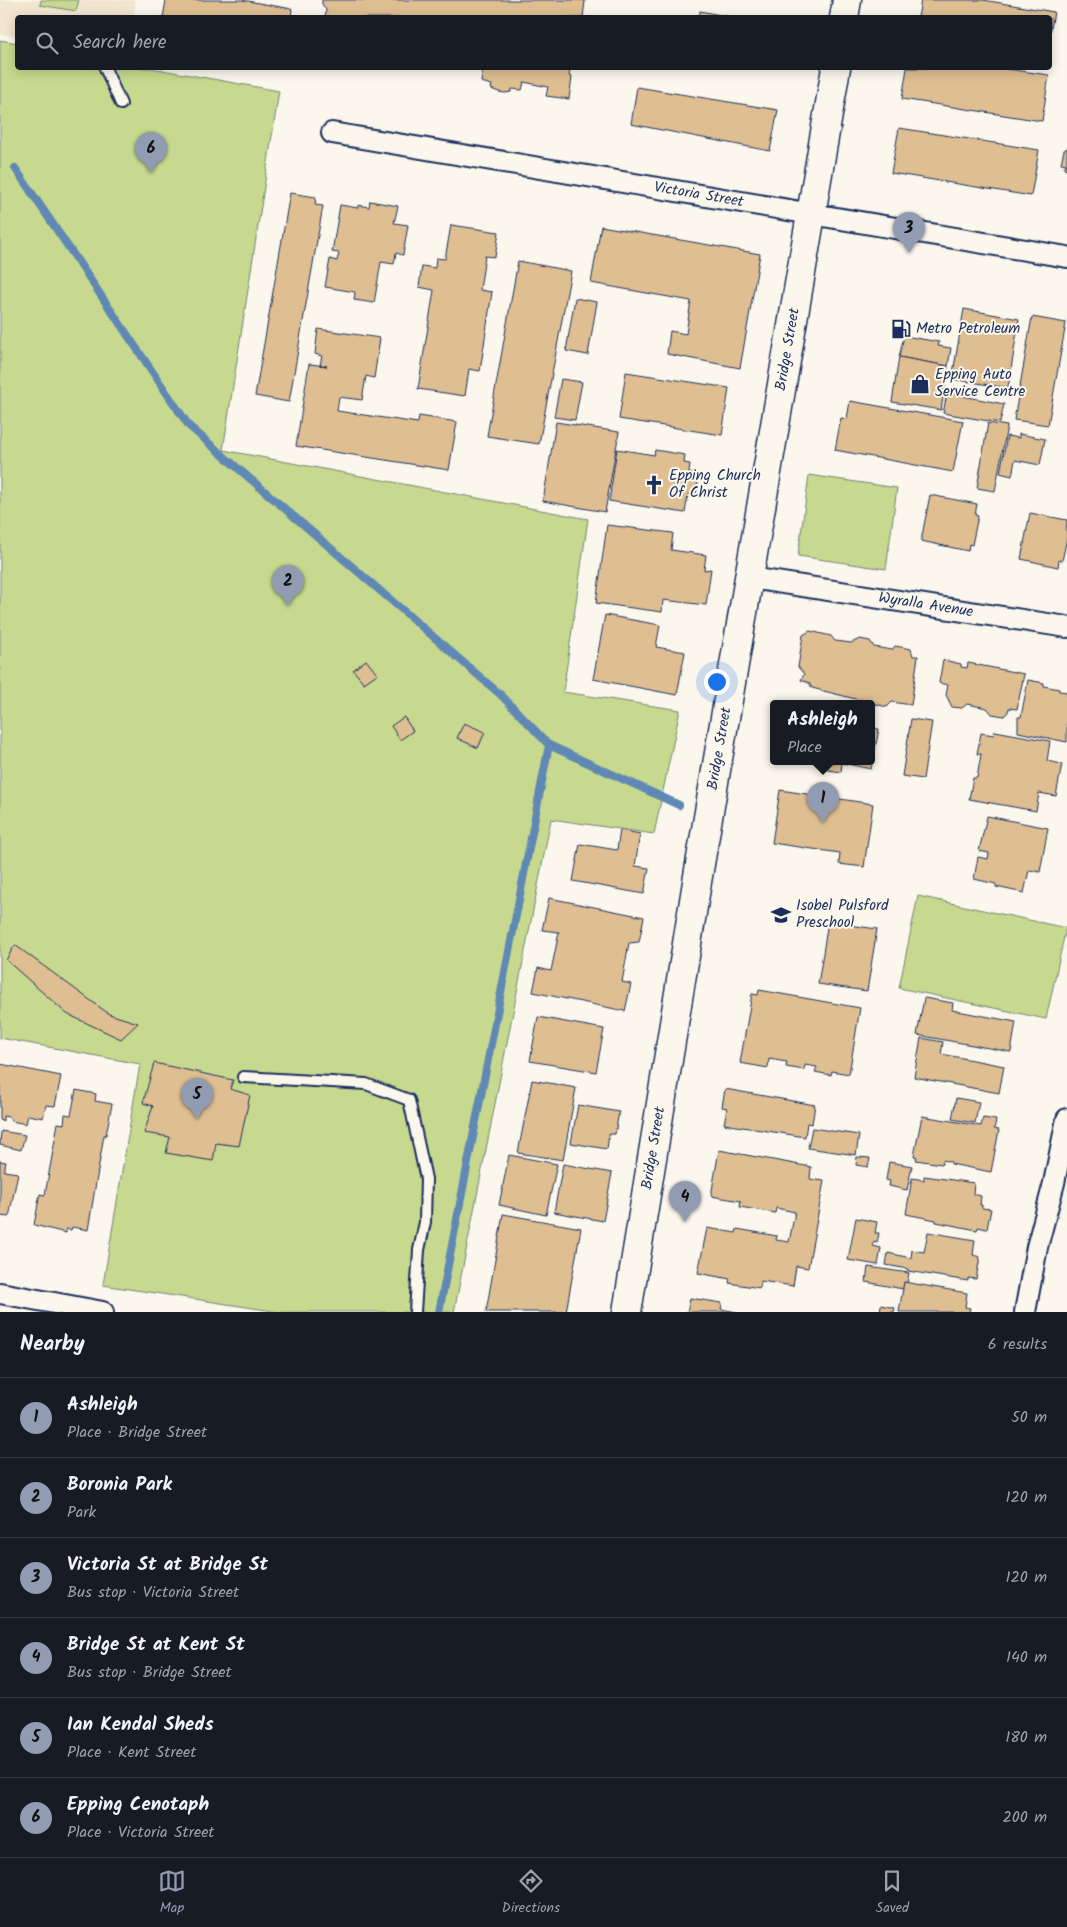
<!DOCTYPE html>
<meta charset="utf-8">
<style>
body{margin:0;font-family:Kalam,sans-serif;background:#20242c;color:#f1f3f6}
.you{position:absolute;left:716px;top:681px;width:18px;height:18px;margin:-12px;border:4px solid #fff;border-radius:50%;background:#1a73e8;box-shadow:0 0 0 8px #1a73e833}
.badge{display:grid;place-items:center;width:32px;height:32px;border-radius:50%;background:#919bb2;color:#111;font-size:16px;font-weight:700}
.pin{position:absolute;translate:-50% -41px;filter:drop-shadow(0 1px 2px #0008)}
.pin::after{content:'';position:absolute;top:26px;width:18px;height:15px;background:inherit;clip-path:polygon(0 0,100% 0,50% 100%)}
.popup{position:absolute;left:770px;top:700px;width:105px;height:65px;box-sizing:border-box;display:grid;place-content:center;border-radius:5px;background:#171b24;filter:drop-shadow(0 1px 4px #0005);font-size:16px;white-space:nowrap;color:#9ea1a6}
.popup b{font-size:19px;color:#f1f3f6}
.popup::after{content:'';position:absolute;left:50%;top:100%;margin-left:-10px;border:10px solid transparent;border-top-color:#171b24}
.list{margin:0;padding:0;list-style:none}
h2{display:flex;justify-content:space-between;align-items:center;height:65px;margin:0;padding:0 20px;font-size:21px}
h2 small{font-size:16px;font-weight:400;color:#9ea1a6}
.list li{display:grid;grid-template-columns:32px 1fr auto;gap:15px;align-items:center;box-sizing:border-box;height:80px;padding:0 20px;border-top:1px solid #363941}
.list b{display:block;font-size:19px;white-space:nowrap}
.list p{margin:0;font-size:16px;white-space:nowrap;color:#9ea1a6}
.list em{font-size:16px;font-style:normal;color:#9ea1a6}
.icon{flex:none;width:28px;height:28px;fill:none;stroke:currentColor;stroke-width:2;stroke-linecap:round;stroke-linejoin:round}
.map{position:relative;flex:none;width:1067px;height:1312px;overflow:hidden}
.search{position:absolute;background:#171b24;box-shadow:0 2px 12px #0003;left:15px;right:15px;top:15px;height:55px;display:flex;align-items:center;gap:12px;box-sizing:border-box;padding:0 18px;border-radius:5px;color:#9ea1a6;font-size:19px}
.sheet{height:545px;background:#171b24}
nav{display:flex;justify-content:space-around;align-items:center;box-sizing:border-box;height:70px;border-top:1px solid #363941;background:#171b24;font-size:14px;color:#9ea1a6}
nav a{display:grid;justify-items:center;gap:2px}
nav .on{color:#919bb2}
.map>svg:first-child{display:block}
</style>
<div class="map">
<svg width="1067" height="1312" viewBox="0 0 1067 1312">
<rect width="100%" height="100%" fill="#fbf7ec"/>
<filter id="ink" filterUnits="userSpaceOnUse"><feTurbulence type="fractalNoise" baseFrequency=".02" numOctaves="2"/><feDisplacementMap in="SourceGraphic" scale="10" xChannelSelector="R" yChannelSelector="G"/><feConvolveMatrix kernelMatrix="1 2 1 2 8 2 1 2 1" color-interpolation-filters="sRGB"/></filter>
<g filter="url(#ink)">
<polygon fill="#f3e6d1" points="0,0 136,0 133,17 18,18 17,37 0,34"/>
<g fill="#c7d98e" stroke="#718476">
<polygon points="41,0 79,0 76,11 40,5"/>
<polygon points="0,40 17,43 18,68 151,68 279,91 223,450 588,519 563,692 680,710 654,834 551,819 454,1312 279,1312 103,1285 140,1064 0,1038"/>
<polygon points="809,475 897,488 886,569 798,556"/>
<polygon points="918,896 1066,928 1046,1019 899,988"/>
</g>
<g fill="none" stroke-linecap="round" stroke-linejoin="round">
<g stroke="#6188b4" stroke-width="8">
<polyline points="15,168 189,426 501,695 549,745 439,1312"/>
<polyline points="549,745 679,805"/>
</g>
</g>
<g fill="#dfbf92" stroke="#1b2f5e">
<polygon points="166,0 242,0 292,9 291,18 163,18"/>
<polygon points="322,0 583,0 585,1 583,18 325,18 326,10 322,4"/>
<polygon points="921,0 983,0 1054,12 1050,34 1050,18 918,18"/>
<polygon points="700,11 736,18 699,18"/>
<polygon points="483,68 570,68 569,76 572,77 569,99 546,96 548,87 524,82 522,90 512,89 511,92 505,93 499,92 491,89 492,85 481,82"/>
<polygon points="907,68 1000,68 1049,75 1042,121 902,99"/>
<polygon points="637,87 778,110 770,151 631,124"/>
<polygon points="899,128 1039,150 1031,196 891,173"/>
<polygon points="1067,148 1067,169 1064,168 1066,164 1061,163 1064,150"/>
<polygon points="290,193 316,197 315,205 323,206 289,402 255,396"/>
<polygon points="370,201 398,206 394,223 408,225 403,255 396,253 394,264 381,262 374,303 354,300 355,292 325,287 330,259 337,261 339,253 332,252 340,205 358,208 358,205 369,207"/>
<polygon points="451,225 499,232 495,257 485,256 480,290 492,292 480,371 469,369 465,396 418,389 434,290 419,287 422,266 435,268 436,258 445,259"/>
<polygon points="601,226 760,254 740,368 667,354 670,331 686,334 691,301 591,283"/>
<polygon points="518,261 571,271 539,444 487,436"/>
<polygon points="575,298 597,302 588,355 566,351"/>
<polygon points="964,309 1019,319 1008,388 952,379"/>
<polygon points="1032,317 1066,323 1048,425 1014,420"/>
<polygon points="318,329 380,338 374,378 366,376 362,400 339,397 337,411 418,423 419,416 457,422 449,470 296,446 309,364 327,366 320,365 322,356 315,354"/>
<polygon points="904,336 939,342 938,346 951,348 948,366 899,357"/>
<polygon points="899,357 948,366 941,410 892,402"/>
<polygon points="626,372 729,388 722,435 619,419"/>
<polygon points="561,379 582,382 575,420 554,417"/>
<polygon points="947,393 1004,404 1000,423 943,413"/>
<polygon points="850,401 963,421 953,472 835,450 841,418 847,419"/>
<polygon points="556,422 619,432 605,512 543,501"/>
<polygon points="988,423 1007,426 995,491 977,488"/>
<polygon points="1019,434 1045,439 1040,465 1015,460 1012,476 1000,473 1007,436 1019,438"/>
<polygon points="617,449 654,455 655,450 685,455 684,463 690,464 689,473 699,475 696,495 688,494 685,513 609,501"/>
<polygon points="930,495 977,504 975,515 978,516 972,545 969,544 968,551 921,541"/>
<polygon points="1030,513 1067,520 1066,531 1067,531 1067,538 1062,561 1059,560 1058,567 1021,559"/>
<polygon points="607,525 673,533 671,550 706,555 704,570 711,569 706,605 663,600 662,612 596,603"/>
<polygon points="605,615 660,625 656,647 685,652 677,695 593,679"/>
<polygon points="810,631 831,636 835,641 851,643 860,639 870,641 874,647 892,650 895,646 911,649 913,656 918,656 911,705 892,702 887,707 812,688 809,683 801,680 804,674 798,667 803,635"/>
<polygon points="366,660 377,674 364,683 353,670"/>
<polygon points="943,660 961,664 961,667 967,668 968,663 1024,674 1017,709 1009,708 1008,712 1004,716 992,714 987,708 967,704 962,708 952,707 946,695 948,685 939,683"/>
<polygon points="1028,680 1044,683 1044,686 1059,689 1059,691 1067,692 1067,742 1018,732 1018,717 1021,717"/>
<polygon points="404,717 413,731 400,740 391,726"/>
<polygon points="911,719 932,722 923,779 902,776"/>
<polygon points="464,723 485,732 478,748 457,738"/>
<polygon points="872,728 879,729 871,769 842,763 841,772 823,769 824,763 819,762 872,762"/>
<polygon points="995,731 1050,741 1047,761 1062,764 1056,796 1039,793 1036,811 969,799 973,778 977,778 981,754 977,754 981,733 994,735"/>
<polygon points="780,790 873,804 864,867 839,864 840,853 772,843"/>
<polygon points="987,816 1048,828 1040,872 1029,870 1024,893 996,887 996,884 974,879 978,857 988,859 989,853 979,851"/>
<polygon points="620,830 640,834 635,866 649,868 644,894 573,881 580,844 617,850"/>
<polygon points="549,898 644,917 639,942 629,943 622,982 631,984 625,1011 533,992 538,968 551,971 559,932 542,930"/>
<polygon points="828,922 877,929 867,991 818,984"/>
<polygon points="15,945 109,1014 138,1023 121,1039 67,1014 6,960"/>
<polygon points="759,990 860,1008 849,1074 832,1071 831,1075 815,1072 817,1067 805,1065 804,1070 786,1067 787,1062 769,1059 768,1068 740,1063 752,994 758,995"/>
<polygon points="924,998 953,1003 952,1010 1016,1022 1011,1052 917,1035"/>
<polygon points="538,1017 604,1029 596,1072 530,1061"/>
<polygon points="921,1038 943,1042 941,1054 1004,1066 999,1093 914,1077"/>
<polygon points="154,1063 233,1080 230,1089 250,1095 239,1146 216,1143 213,1161 166,1153 170,1137 144,1133 153,1106 143,1103"/>
<polygon points="0,1064 61,1076 55,1106 46,1105 43,1118 28,1115 26,1124 11,1121 9,1117 3,1116 3,1121 0,1120"/>
<polygon points="532,1080 576,1088 563,1160 518,1153"/>
<polygon points="725,1089 815,1105 812,1124 807,1123 805,1137 724,1124 727,1108 722,1107"/>
<polygon points="76,1090 96,1094 95,1101 112,1104 106,1135 104,1135 88,1230 72,1227 71,1230 66,1229 66,1233 34,1225 40,1194 45,1195 58,1123 64,1124 65,1114 71,1115"/>
<polygon points="956,1098 979,1102 975,1123 952,1119"/>
<polygon points="578,1105 619,1112 615,1134 609,1134 607,1149 571,1143"/>
<polygon points="922,1116 981,1126 983,1118 996,1120 994,1129 999,1130 991,1172 951,1164 951,1162 943,1160 942,1164 916,1160 917,1157 914,1156"/>
<polygon points="812,1128 859,1135 856,1155 808,1148"/>
<polygon points="1,1131 25,1135 21,1150 0,1145"/>
<polygon points="719,1150 811,1167 810,1179 824,1181 808,1268 796,1266 793,1286 761,1281 760,1288 729,1283 730,1279 698,1273 707,1228 736,1233 737,1229 777,1236 776,1240 789,1242 795,1212 776,1208 775,1213 740,1207 741,1201 711,1196"/>
<polygon points="509,1155 557,1164 546,1215 499,1205"/>
<polygon points="857,1157 870,1158 868,1167 856,1165"/>
<polygon points="0,1161 6,1162 4,1171 18,1173 9,1217 0,1216"/>
<polygon points="889,1162 912,1166 907,1190 889,1186 890,1181 886,1180"/>
<polygon points="563,1164 612,1173 603,1221 554,1212"/>
<polygon points="924,1176 974,1183 973,1194 981,1196 980,1205 982,1205 982,1208 991,1209 987,1229 978,1227 977,1230 936,1222 936,1220 906,1214 912,1178 924,1180"/>
<polygon points="503,1214 581,1228 566,1312 486,1312"/>
<polygon points="856,1218 877,1222 875,1233 879,1233 877,1243 874,1242 873,1246 881,1248 878,1265 848,1260"/>
<polygon points="928,1232 975,1240 973,1255 980,1257 976,1279 968,1278 968,1281 908,1271 908,1269 886,1265 888,1253 911,1258 912,1250 924,1252"/>
<polygon points="868,1267 909,1273 907,1283 904,1282 903,1289 866,1282"/>
<polygon points="904,1282 967,1293 965,1307 970,1308 969,1312 899,1312"/>
<polygon points="690,1298 722,1303 721,1309 737,1312 687,1312"/>
<polygon points="881,1305 895,1308 894,1312 880,1312"/>
</g>
<g fill="none" stroke-linecap="round" stroke-linejoin="round">
<defs>
<g id="lane">
<polyline points="105,68 121,104"/>
<polyline points="243,1077 366,1084 409,1100 426,1179 425,1222 419,1250 415,1312"/>
</g>
<g id="street">
<path id="s1" d="M332,133L1067,257"/>
<path id="s2" d="M750,578L1067,627"/>
<polyline points="0,1293 103,1312"/>
<polyline points="1025,1312 1037,1247 1054,1183 1067,1119"/>
</g>
<g id="secondary">
<polyline points="844,18 847,0"/>
<path id="s3" d="M627,1312L698,876L836,68"/>
</g>
</defs>
<use href="#lane" stroke="#1b2f5e" stroke-width="14"/>
<use href="#street" stroke="#1b2f5e" stroke-width="24"/>
<use href="#secondary" stroke="#1b2f5e" stroke-width="31"/>
<use href="#lane" stroke="#fbf7ec" stroke-width="10"/>
<use href="#street" stroke="#fbf7ec" stroke-width="20"/>
<use href="#secondary" stroke="#fbf7ec" stroke-width="28"/>
</g>
</g>
<defs>
<symbol id="fuel-bare" viewBox="-9 -9 18 18"><path d="M-5.5-6h7V0h2V4h1.3V-2.5L3-4.5l.8-.8L6-3V5H2.5V1h-1V6h-7ZM-4.2-4.7v3.2H.2V-4.7Z" fill="#1b2f5e" stroke="#fbf7ec" stroke-width="2.5" paint-order="stroke"/></symbol>
<symbol id="shop-bare" viewBox="-9 -9 18 18"><path d="M-5-2.5h2.3a2.7 3.5 0 0 1 5.4 0H5L5.5 6h-11ZM-1.5-2.5h3a1.5 2.3 0 0 0-3 0Z" fill="#1b2f5e" stroke="#fbf7ec" stroke-width="2.5" paint-order="stroke"/></symbol>
<symbol id="church-bare" viewBox="-9 -9 18 18"><path d="M-1.2-6h2.4v3.5h3.3v2.4h-3.3V6h-2.4V-.1h-3.3v-2.4h3.3Z" fill="#1b2f5e" stroke="#fbf7ec" stroke-width="2.5" paint-order="stroke"/></symbol>
<symbol id="school-bare" viewBox="-9 -9 18 18"><path d="M0-5L7-2L0 1L-7-2ZM-4 1L0 2.5L4 1V4Q0 6-4 4Z" fill="#1b2f5e" stroke="#fbf7ec" stroke-width="2.5" paint-order="stroke"/></symbol>
</defs>
<g fill-rule="evenodd">
<use href="#fuel-bare" x="887" y="315" width="28" height="28"/>
<use href="#shop-bare" x="906" y="370" width="28" height="28"/>
<use href="#church-bare" x="640" y="471" width="28" height="28"/>
<use href="#school-bare" x="767" y="901" width="28" height="28"/>
</g>
<g text-anchor="middle" dominant-baseline="central" stroke-width="4" stroke-linejoin="round" paint-order="stroke">
<g font-size="15" fill="#1b2f5e" stroke="#fbf7ec">
<text stroke="none"><textPath href="#s1" startOffset="372">Victoria Street</textPath></text>
<text stroke="none"><textPath href="#s3" startOffset="976">Bridge Street</textPath></text>
<text stroke="none"><textPath href="#s2" startOffset="178">Wyralla Avenue</textPath></text>
<text stroke="none"><textPath href="#s3" startOffset="571">Bridge Street</textPath></text>
<text stroke="none"><textPath href="#s3" startOffset="166">Bridge Street</textPath></text>
</g>
<g font-size="15" fill="#1b2f5e" stroke="#fbf7ec" text-anchor="start">
<text x="916" y="329">Metro Petroleum</text>
<text x="935" y="375">Epping Auto<tspan x="935" dy="17">Service Centre</tspan></text>
<text x="669" y="476">Epping Church<tspan x="669" dy="17">Of Christ</tspan></text>
<text x="796" y="906">Isobel Pulsford<tspan x="796" dy="17">Preschool</tspan></text>
</g>
</g>
</svg>
<div class="you"></div>
<div class="pin badge" style="left:823px;top:823px">1</div>
<div class="popup"><b>Ashleigh</b>Place</div>
<div class="pin badge" style="left:288px;top:606px">2</div>
<div class="pin badge" style="left:909px;top:253px">3</div>
<div class="pin badge" style="left:685px;top:1222px">4</div>
<div class="pin badge" style="left:197px;top:1119px">5</div>
<div class="pin badge" style="left:151px;top:173px">6</div>
<div class="search"><svg class="icon" aria-label="search" viewBox="0 0 24 24"><circle cx="10" cy="10" r="6"/><path d="M15 15l6 6"/></svg>Search here</div>
</div>
<section class="sheet">
<h2>Nearby<small>6 results</small></h2>
<ul class="list">
<li><span class="badge">1</span><div><b>Ashleigh</b><p>Place · Bridge Street</p></div><em>50 m</em></li>
<li><span class="badge">2</span><div><b>Boronia Park</b><p>Park</p></div><em>120 m</em></li>
<li><span class="badge">3</span><div><b>Victoria St at Bridge St</b><p>Bus stop · Victoria Street</p></div><em>120 m</em></li>
<li><span class="badge">4</span><div><b>Bridge St at Kent St</b><p>Bus stop · Bridge Street</p></div><em>140 m</em></li>
<li><span class="badge">5</span><div><b>Ian Kendal Sheds</b><p>Place · Kent Street</p></div><em>180 m</em></li>
<li><span class="badge">6</span><div><b>Epping Cenotaph</b><p>Place · Victoria Street</p></div><em>200 m</em></li>
</ul>
</section>
<nav>
<a class="on"><svg class="icon" aria-label="map" viewBox="0 0 24 24"><path d="M3 6l6-2 6 2 6-2v14l-6 2-6-2-6 2zM9 4v14M15 6v14"/></svg>Map</a>
<a><svg class="icon" aria-label="directions" viewBox="0 0 24 24"><path d="M12 3l9 9-9 9-9-9zM9 14v-3h6M13 9l2 2-2 2"/></svg>Directions</a>
<a><svg class="icon" aria-label="saved" viewBox="0 0 24 24"><path d="M7 4h10v16l-5-4-5 4z"/></svg>Saved</a>
</nav>
